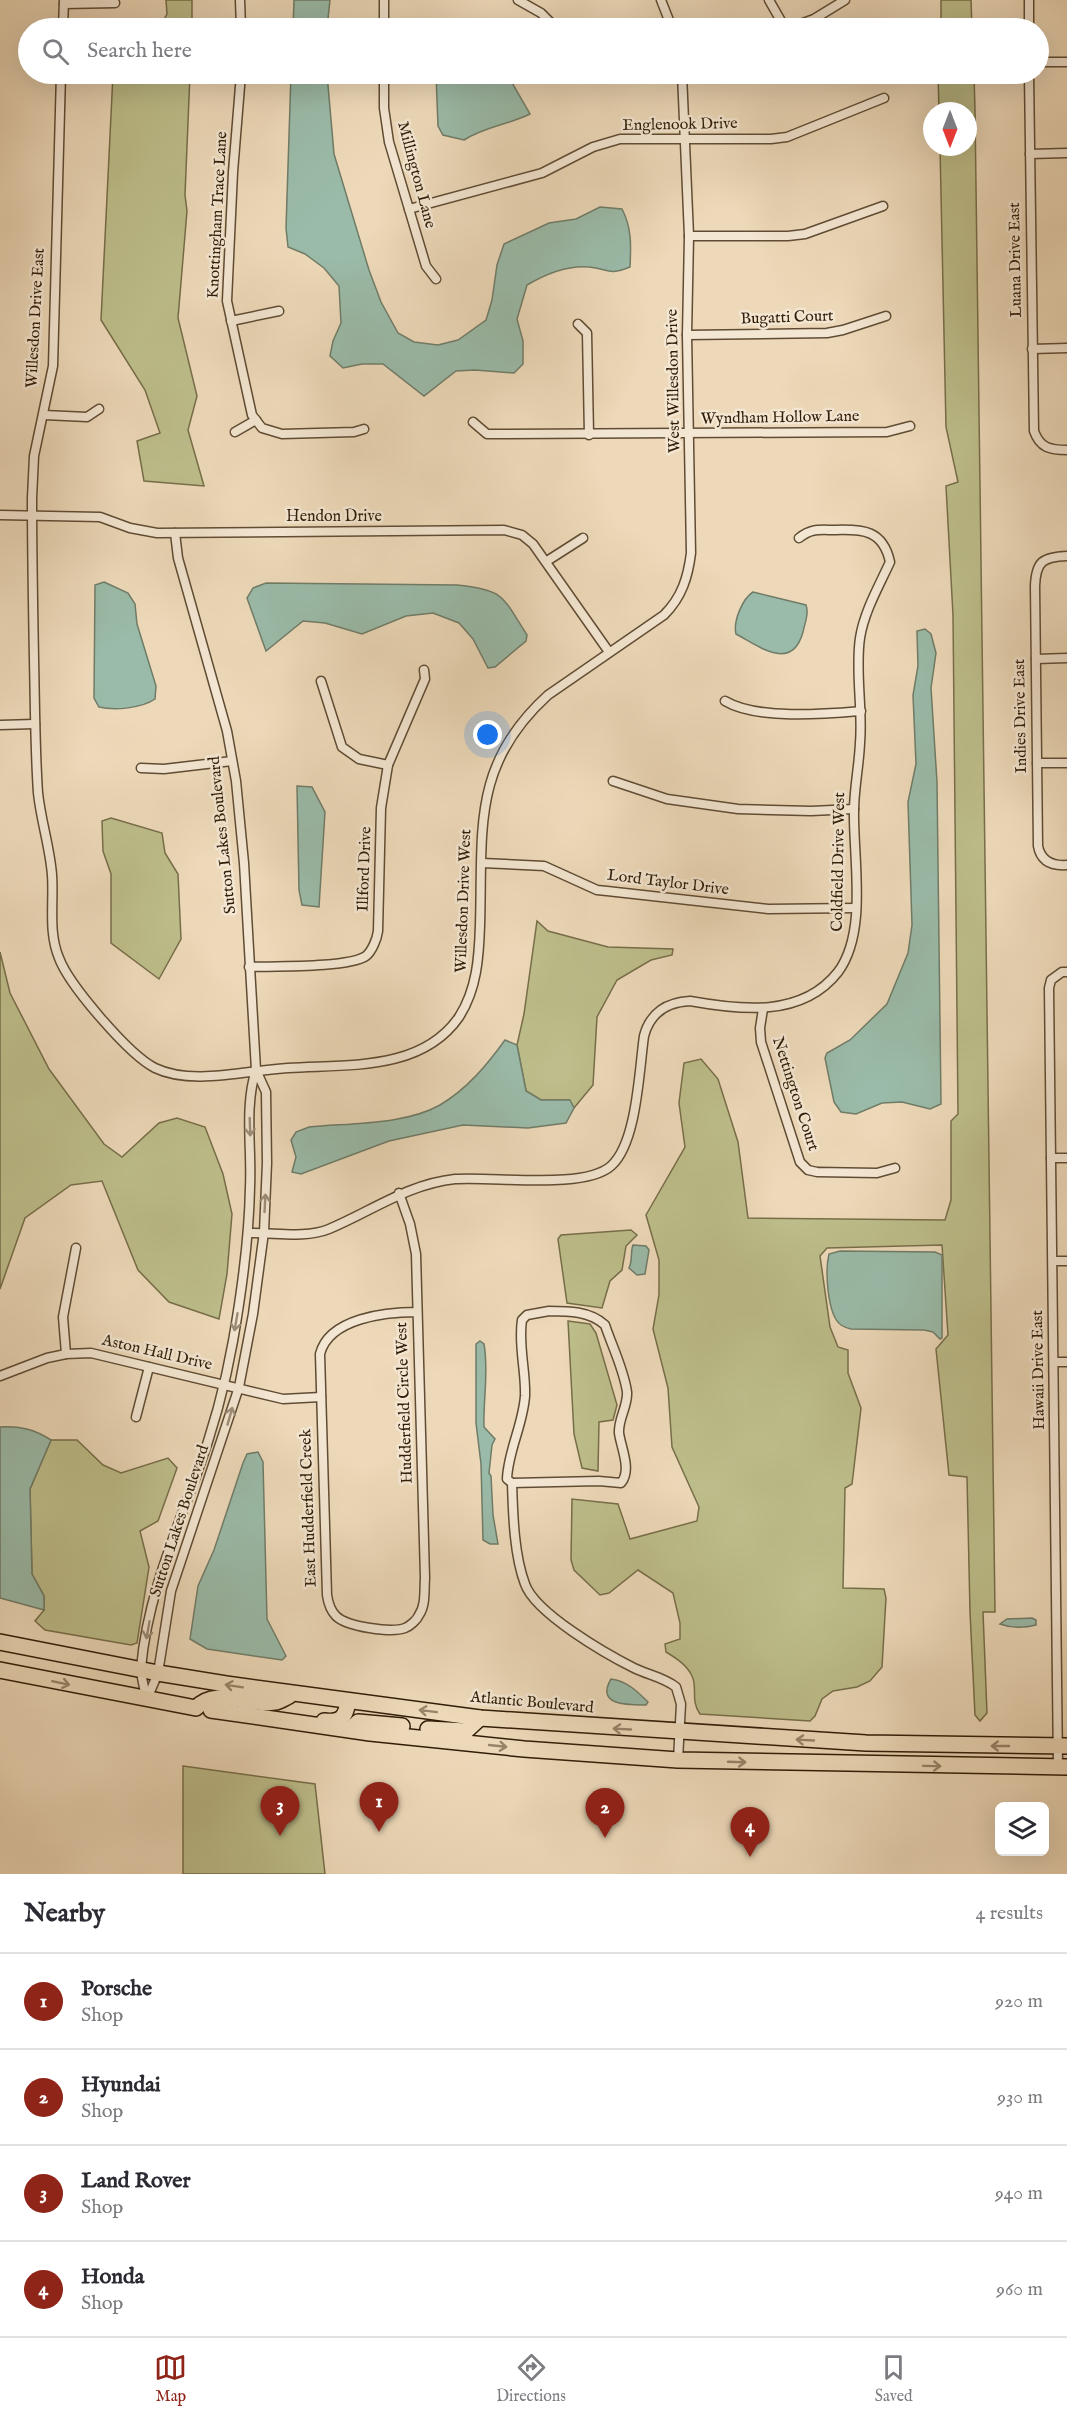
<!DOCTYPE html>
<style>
body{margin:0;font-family:"IM FELL English",serif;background:#f7f7f7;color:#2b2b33}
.controls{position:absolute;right:18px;bottom:18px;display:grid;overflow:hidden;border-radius:9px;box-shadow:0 6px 24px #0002}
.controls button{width:54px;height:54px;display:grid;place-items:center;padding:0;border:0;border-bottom:2px solid #e1e1e2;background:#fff;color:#2b2b33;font:30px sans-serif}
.compass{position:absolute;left:923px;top:102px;width:54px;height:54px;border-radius:50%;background:#fff;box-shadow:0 6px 24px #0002;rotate:180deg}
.you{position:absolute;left:488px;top:735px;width:21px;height:21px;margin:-15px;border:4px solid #fff;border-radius:50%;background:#1a73e8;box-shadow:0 0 0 9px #1a73e833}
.badge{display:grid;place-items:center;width:39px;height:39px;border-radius:50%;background:#8f2418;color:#fff;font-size:20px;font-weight:700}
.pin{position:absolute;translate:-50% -50px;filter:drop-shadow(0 2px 3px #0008)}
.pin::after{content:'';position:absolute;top:32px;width:21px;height:18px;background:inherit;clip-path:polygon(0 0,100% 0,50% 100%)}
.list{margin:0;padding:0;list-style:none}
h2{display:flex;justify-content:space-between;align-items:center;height:78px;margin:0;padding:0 24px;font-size:26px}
h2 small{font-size:20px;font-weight:400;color:#7c7c81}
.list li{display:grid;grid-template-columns:39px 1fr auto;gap:18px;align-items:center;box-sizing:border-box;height:96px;padding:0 24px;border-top:2px solid #e1e1e2}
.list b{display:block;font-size:22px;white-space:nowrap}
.list p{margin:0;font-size:20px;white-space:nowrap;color:#7c7c81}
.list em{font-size:20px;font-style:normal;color:#7c7c81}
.icon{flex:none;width:33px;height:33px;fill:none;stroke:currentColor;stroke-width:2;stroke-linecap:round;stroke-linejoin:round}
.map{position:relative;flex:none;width:1067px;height:1874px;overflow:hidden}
.search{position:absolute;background:#fff;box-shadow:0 6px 24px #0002;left:18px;right:18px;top:18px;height:66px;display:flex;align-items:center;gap:15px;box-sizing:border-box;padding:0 21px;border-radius:33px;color:#7c7c81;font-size:22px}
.sheet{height:462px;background:#fff}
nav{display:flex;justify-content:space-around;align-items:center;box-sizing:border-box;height:84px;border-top:2px solid #e1e1e2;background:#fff;font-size:16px;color:#7c7c81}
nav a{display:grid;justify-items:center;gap:3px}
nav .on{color:#8f2418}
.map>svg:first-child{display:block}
</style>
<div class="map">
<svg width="1067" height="1874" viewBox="0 0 1067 1874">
<rect width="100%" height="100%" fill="#edd9b9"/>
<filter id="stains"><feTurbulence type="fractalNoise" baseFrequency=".00333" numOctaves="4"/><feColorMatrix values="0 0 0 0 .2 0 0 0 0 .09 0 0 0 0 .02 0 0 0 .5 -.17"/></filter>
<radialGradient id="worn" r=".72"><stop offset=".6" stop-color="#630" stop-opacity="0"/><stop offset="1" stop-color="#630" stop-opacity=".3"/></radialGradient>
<g fill="#bdbe8b" stroke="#776e49" stroke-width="1.5">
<polygon points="166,0 192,0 192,28 159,28 167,14"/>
<polygon points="941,0 971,0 972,28 941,28"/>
<polygon points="113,74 190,74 185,195 187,211 178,318 197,396 188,430 204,486 144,481 137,441 160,433 145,390 101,320"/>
<path d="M938,74H974L975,111L995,1612H983L987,1713L980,1721L975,1715L970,1612L967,1477L949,1475L936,1349L948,1335L942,1245L827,1248L820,1256L830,1327L838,1347L848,1350V1373L861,1408L852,1484L845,1488L843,1588L884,1589L886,1598L882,1667L870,1681L857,1687L833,1691L822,1699L815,1716L810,1721L700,1714C690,1700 698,1688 692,1676C687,1665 676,1658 666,1652L665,1644L680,1639V1623L673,1593L638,1570L609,1593L600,1595L574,1570L571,1560L572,1499L618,1504L630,1539L697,1521L699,1507L672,1447L668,1388L653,1329L659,1295V1260L646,1215L685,1147L679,1103L684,1063L701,1059L718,1079L738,1142L748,1218L945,1220L951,1200V1121L958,1114L953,615L946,486L958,482L946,427L940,147H968V111H939Z"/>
<polygon points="111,818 162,833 165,853 178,874 181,939 159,979 111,943 111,874 103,851 102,821"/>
<polygon points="537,921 548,931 608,947 673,949 672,955 651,960 617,980 597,1017 593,1085 574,1108 569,1100 541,1100 526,1091 517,1045 524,1014"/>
<polygon points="0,952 10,993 49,1069 104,1144 122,1157 159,1123 177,1118 205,1127 223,1174 232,1214 227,1274 219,1319 169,1302 138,1270 102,1181 71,1185 25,1218 0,1289"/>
<polygon points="631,1230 637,1235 626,1246 622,1270 610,1281 602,1308 567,1303 558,1239 561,1235"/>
<polygon points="568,1321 590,1324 596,1333 617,1405 613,1420 599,1422 598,1471 582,1468 574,1434"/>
<polygon points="51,1440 77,1440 103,1465 121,1473 168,1458 177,1468 158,1521 140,1531 149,1567 137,1643 131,1645 45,1630 35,1621 44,1610 44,1596 32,1574 30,1489"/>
<polygon points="183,1766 315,1784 325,1874 183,1874"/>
</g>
<g fill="#9abba9" stroke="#707c68" stroke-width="1.5">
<polygon points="294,0 330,0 327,28 293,28"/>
<path d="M291,74H327L334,154L369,270L381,302L398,333L414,342L438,345L458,340L486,320L492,300L497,265L504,244L549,223L576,219L600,207L622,209C632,228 631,246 630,267C608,276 609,269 589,267C568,265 544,275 527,285L517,319L523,341V364L514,373L475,370L456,371L424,396L383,364H362L343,368L330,356L333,341L341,323L339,286L324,268L305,254L288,247L286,228Z"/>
<path d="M436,74H507L530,114C507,125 484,127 464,140L443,135L438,126Z"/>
<path d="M104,582L128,593L135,604L137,624L156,686L155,699C142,708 115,711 99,707L94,698L95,585Z"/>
<path d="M266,583L457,585C505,590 502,596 527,635L526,641L495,667L488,668L473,639L459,623L433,613L406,616L362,634L325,623L303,621L266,651L247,598L253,588Z"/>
<path d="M753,592L806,605C809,614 805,622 803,632C792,672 760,647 736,634C733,622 742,599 753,592Z"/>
<polygon points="925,629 931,634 936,653 931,688 937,782 941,1104 930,1109 902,1102 882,1103 856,1114 841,1112 834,1102 825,1058 827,1053 850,1040 887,1004 908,953 912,925 908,802 916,764 913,695 918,666 917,631"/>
<polygon points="297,786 312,787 325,812 319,907 302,905 299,890"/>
<path d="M505,1040L517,1045L526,1091L541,1100H570L574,1108L566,1123L528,1128L463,1125L389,1141L301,1174L292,1172L296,1157L291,1140L296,1132L309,1127C349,1123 405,1125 440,1105C467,1089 487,1065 505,1040Z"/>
<path d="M633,1245L646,1246L649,1250L645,1274L637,1275L629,1268C633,1260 630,1253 633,1245Z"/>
<path d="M840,1251L935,1252L942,1255V1338L940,1339L933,1332L924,1330L851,1329C847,1328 844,1327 841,1325C827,1315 825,1270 829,1254Z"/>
<path d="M480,1341L484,1344C489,1372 483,1399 484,1427L495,1439L492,1445L489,1473L491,1476L493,1515L498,1544H490L483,1540L481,1464L476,1423V1344Z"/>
<path d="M0,1427C20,1426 34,1429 51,1440L30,1489L32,1574L44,1596V1610L0,1598Z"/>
<polygon points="258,1452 263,1462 267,1619 286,1656 282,1660 207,1649 190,1639 198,1586 214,1550 243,1463 247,1454"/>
<path d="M1032,1618L1036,1620V1625C1025,1628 1011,1628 1000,1624L1007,1619Z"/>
<path d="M611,1679C627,1681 638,1692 648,1702L646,1705C629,1705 595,1706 611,1679Z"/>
</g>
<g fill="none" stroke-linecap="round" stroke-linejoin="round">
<defs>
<g id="street">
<polyline points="240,0 241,28"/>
<polyline points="518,0 541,13 556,28"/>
<polyline points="661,0 672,28"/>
<polyline points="769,0 785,28"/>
<polyline points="1029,0 1029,28"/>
<polyline points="64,4 115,3"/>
<polyline points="63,28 64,0"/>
<polyline points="384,28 384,0"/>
<polyline points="790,28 814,19 845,0"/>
<polyline points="1038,62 1067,62"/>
<path d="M61,74L53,366L34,456L32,498C32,552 33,605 34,659C35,703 35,749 38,793C41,821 50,848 52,875C54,903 48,932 59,958C69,985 129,1055 155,1068C192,1086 248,1070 288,1068C346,1064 421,1072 459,1017C477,989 479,957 480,925C483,830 471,765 548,695L664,615C682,597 688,577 691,553L687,335L689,236L682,74"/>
<polyline points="241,74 233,172 227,301 252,415 262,428 282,434 354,432 364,429"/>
<polyline points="384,74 384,108 389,142 426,266 436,279"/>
<path d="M1029,74L1034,431C1040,448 1050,450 1067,450"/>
<polyline points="1030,154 1067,153"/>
<polyline points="409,209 542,173 593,147 620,139 771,139 787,137 884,98"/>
<polyline points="689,236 788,236 805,234 883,206"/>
<polyline points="231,321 279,311"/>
<polyline points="578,324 587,333 589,435"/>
<polyline points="687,335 827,333 843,330 886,316"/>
<polyline points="1032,349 1067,348"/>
<polyline points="44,415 87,417 99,409"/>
<polyline points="473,422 487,434 493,434 887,432 910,426"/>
<polyline points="235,432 256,420"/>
<polyline points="0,515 100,517 130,528 157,533 504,530 522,535 533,544 609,652"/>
<path d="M1067,556C1043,557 1036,561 1035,586L1038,846C1041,862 1053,866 1067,865"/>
<polyline points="547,561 583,538"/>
<polyline points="1036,659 1067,658"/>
<polyline points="321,681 342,747 359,759 388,765"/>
<path d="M725,701C757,720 825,714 861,711"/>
<polyline points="0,725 35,724"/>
<polyline points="1037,763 1067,763"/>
<polyline points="141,768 164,769 232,761"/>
<polyline points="613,781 667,799 738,809 811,811 854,809"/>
<polyline points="482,863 544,866 597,890 607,891 768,909 856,908"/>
<path d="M249,967C272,966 349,968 366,956C372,951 377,939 378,931L381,808L388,765L425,679L424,670"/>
<polyline points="763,1009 760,1028 761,1042 800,1162 808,1170 817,1172 877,1173 895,1168"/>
<polyline points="1051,1158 1067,1158"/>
<path d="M399,1193L410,1224L416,1254L425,1578C424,1590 426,1605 419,1615C417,1620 410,1626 405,1628C392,1633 347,1627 336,1616C331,1611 328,1602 327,1595L320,1354C329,1318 386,1312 417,1312"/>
<path d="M248,1233C274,1232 304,1239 329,1229C372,1211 408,1184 455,1179C494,1176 584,1190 611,1166C637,1143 639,1071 644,1036C650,1013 667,1002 690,1001C740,1010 802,1018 838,972C868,932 853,858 854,811C854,789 859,766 860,743C863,710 855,671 860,638C864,612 879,586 890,562C883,530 863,529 835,530C819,530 812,528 799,538"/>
<polyline points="1053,1261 1067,1261"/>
<path d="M549,1311C568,1311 590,1311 605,1325C612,1346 624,1370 627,1392C628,1406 618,1419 619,1433C621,1448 632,1470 621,1483L599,1481L512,1483L507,1479C508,1451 523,1425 525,1396C526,1371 518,1345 522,1320L527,1315Z"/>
<polyline points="66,1354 63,1317 76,1248"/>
<polyline points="1054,1362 1067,1362"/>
<polyline points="0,1376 47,1358 66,1354 91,1353 283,1399 321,1397"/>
<polyline points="136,1417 149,1367"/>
<path d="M512,1483C513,1514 514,1555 525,1584C535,1613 606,1654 634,1668C648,1675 663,1677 676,1687L681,1704L678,1760"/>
<path d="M146,1699C145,1689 141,1678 141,1668C147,1600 173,1539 196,1476C212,1433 225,1386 233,1341C242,1290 249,1239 250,1187C252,1149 244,1107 256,1070L244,863L236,781L227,731L178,558L175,533"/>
<polyline points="147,1699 158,1673 171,1591 239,1387 253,1314 264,1232 267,1163 266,1092 256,1070"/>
<polyline points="1058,1767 1049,988 1051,980 1062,972 1067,972"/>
</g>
<g id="highway">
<polyline points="0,1642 158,1673 226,1684 480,1718 866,1743 1067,1746"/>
<path d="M0,1670L196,1708C216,1686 251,1707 276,1702C280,1701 285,1698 289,1696"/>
<polyline points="211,1710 370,1733 524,1749 678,1760 1067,1767"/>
<path d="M324,1721C341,1723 346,1717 348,1701"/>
<polyline points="351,1729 358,1722 402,1726"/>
<polyline points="428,1729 466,1731 480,1718"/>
</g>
</defs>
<use href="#street" stroke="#604c34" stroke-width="11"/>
<use href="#highway" stroke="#311d07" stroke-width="18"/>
<use href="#street" stroke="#f3e6d2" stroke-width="8"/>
<use href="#highway" stroke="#edd9b9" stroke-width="15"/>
</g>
<defs><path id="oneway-shaft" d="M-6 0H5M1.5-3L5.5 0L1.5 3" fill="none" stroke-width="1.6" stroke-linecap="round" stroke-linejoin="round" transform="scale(1.5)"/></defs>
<g stroke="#9c8c77">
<use href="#oneway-shaft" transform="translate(250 1127) rotate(88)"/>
<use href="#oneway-shaft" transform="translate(265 1203) rotate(-87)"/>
<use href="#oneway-shaft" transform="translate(236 1322) rotate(100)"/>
<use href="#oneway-shaft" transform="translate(230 1416) rotate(-74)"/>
<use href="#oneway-shaft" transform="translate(148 1630) rotate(100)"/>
</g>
<g stroke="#988469">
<use href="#oneway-shaft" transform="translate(61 1683) rotate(12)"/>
<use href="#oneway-shaft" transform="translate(234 1686) rotate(-171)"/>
<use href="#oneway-shaft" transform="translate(428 1711) rotate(-173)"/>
<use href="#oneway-shaft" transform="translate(622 1729) rotate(-177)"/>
<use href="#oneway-shaft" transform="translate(805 1740) rotate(-177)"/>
<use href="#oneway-shaft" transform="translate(498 1746) rotate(6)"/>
<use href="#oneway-shaft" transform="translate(1000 1746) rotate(-180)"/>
<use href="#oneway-shaft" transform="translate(737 1762) rotate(2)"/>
<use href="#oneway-shaft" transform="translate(932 1766) rotate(1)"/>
</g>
<g text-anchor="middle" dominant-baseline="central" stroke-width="5" stroke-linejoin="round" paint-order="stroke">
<g font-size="16" fill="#311d07" stroke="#f3e6d2">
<text transform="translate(680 125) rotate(-1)">Englenook Drive</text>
<text transform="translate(416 175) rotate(75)">Millington Lane</text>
<text transform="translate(218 215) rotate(-87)">Knottingham Trace Lane</text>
<text transform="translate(1016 260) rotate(-91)">Luana Drive East</text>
<text transform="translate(36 318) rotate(-87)">Willesdon Drive East</text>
<text transform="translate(787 318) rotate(-2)">Bugatti Court</text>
<text transform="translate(674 381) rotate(-91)">West Willesdon Drive</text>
<text transform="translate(780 418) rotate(-1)">Wyndham Hollow Lane</text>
<text x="334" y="517">Hendon Drive</text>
<text transform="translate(1021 716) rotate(-91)">Indies Drive East</text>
<text transform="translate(223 835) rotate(-96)">Sutton Lakes Boulevard</text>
<text transform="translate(839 862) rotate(-89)">Coldfield Drive West</text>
<text transform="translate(365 869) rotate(-88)">Illford Drive</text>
<text transform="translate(668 883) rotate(7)">Lord Taylor Drive</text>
<text transform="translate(464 901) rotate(-88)">Willesdon Drive West</text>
<text transform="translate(795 1094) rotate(72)">Nettington Court</text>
<text transform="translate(157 1353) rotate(13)">Aston Hall Drive</text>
<text transform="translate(1039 1370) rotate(-91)">Hawaii Drive East</text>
<text transform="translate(405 1403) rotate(-92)">Hudderfield Circle West</text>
<text transform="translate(309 1508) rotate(-92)">East Hudderfield Creek</text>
<text transform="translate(180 1521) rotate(-72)">Sutton Lakes Boulevard</text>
<text transform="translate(532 1703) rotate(5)">Atlantic Boulevard</text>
</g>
</g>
<rect width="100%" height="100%" filter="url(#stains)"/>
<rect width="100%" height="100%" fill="url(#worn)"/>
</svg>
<div class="controls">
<button><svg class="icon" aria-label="layers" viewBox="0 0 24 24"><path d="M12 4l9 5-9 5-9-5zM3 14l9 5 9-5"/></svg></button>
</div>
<svg class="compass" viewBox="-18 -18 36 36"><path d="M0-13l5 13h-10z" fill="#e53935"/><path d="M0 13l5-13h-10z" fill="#7c7c81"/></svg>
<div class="you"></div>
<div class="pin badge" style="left:379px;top:1832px">1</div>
<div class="pin badge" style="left:605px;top:1838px">2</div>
<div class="pin badge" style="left:280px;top:1836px">3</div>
<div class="pin badge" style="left:750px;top:1857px">4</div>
<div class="search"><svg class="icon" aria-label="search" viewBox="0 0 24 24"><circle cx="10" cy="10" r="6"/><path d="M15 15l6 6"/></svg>Search here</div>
</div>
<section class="sheet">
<h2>Nearby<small>4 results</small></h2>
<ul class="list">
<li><span class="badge">1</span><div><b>Porsche</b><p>Shop</p></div><em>920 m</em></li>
<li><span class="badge">2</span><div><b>Hyundai</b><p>Shop</p></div><em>930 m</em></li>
<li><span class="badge">3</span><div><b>Land Rover</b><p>Shop</p></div><em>940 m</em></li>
<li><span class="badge">4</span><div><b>Honda</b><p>Shop</p></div><em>960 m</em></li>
</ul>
</section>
<nav>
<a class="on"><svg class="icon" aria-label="map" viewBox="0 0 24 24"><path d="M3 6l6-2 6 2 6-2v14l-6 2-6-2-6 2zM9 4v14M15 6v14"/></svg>Map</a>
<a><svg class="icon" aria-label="directions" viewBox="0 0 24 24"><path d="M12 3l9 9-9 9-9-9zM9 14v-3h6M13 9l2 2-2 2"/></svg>Directions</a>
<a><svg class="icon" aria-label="saved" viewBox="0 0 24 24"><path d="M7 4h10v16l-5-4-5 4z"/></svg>Saved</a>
</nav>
